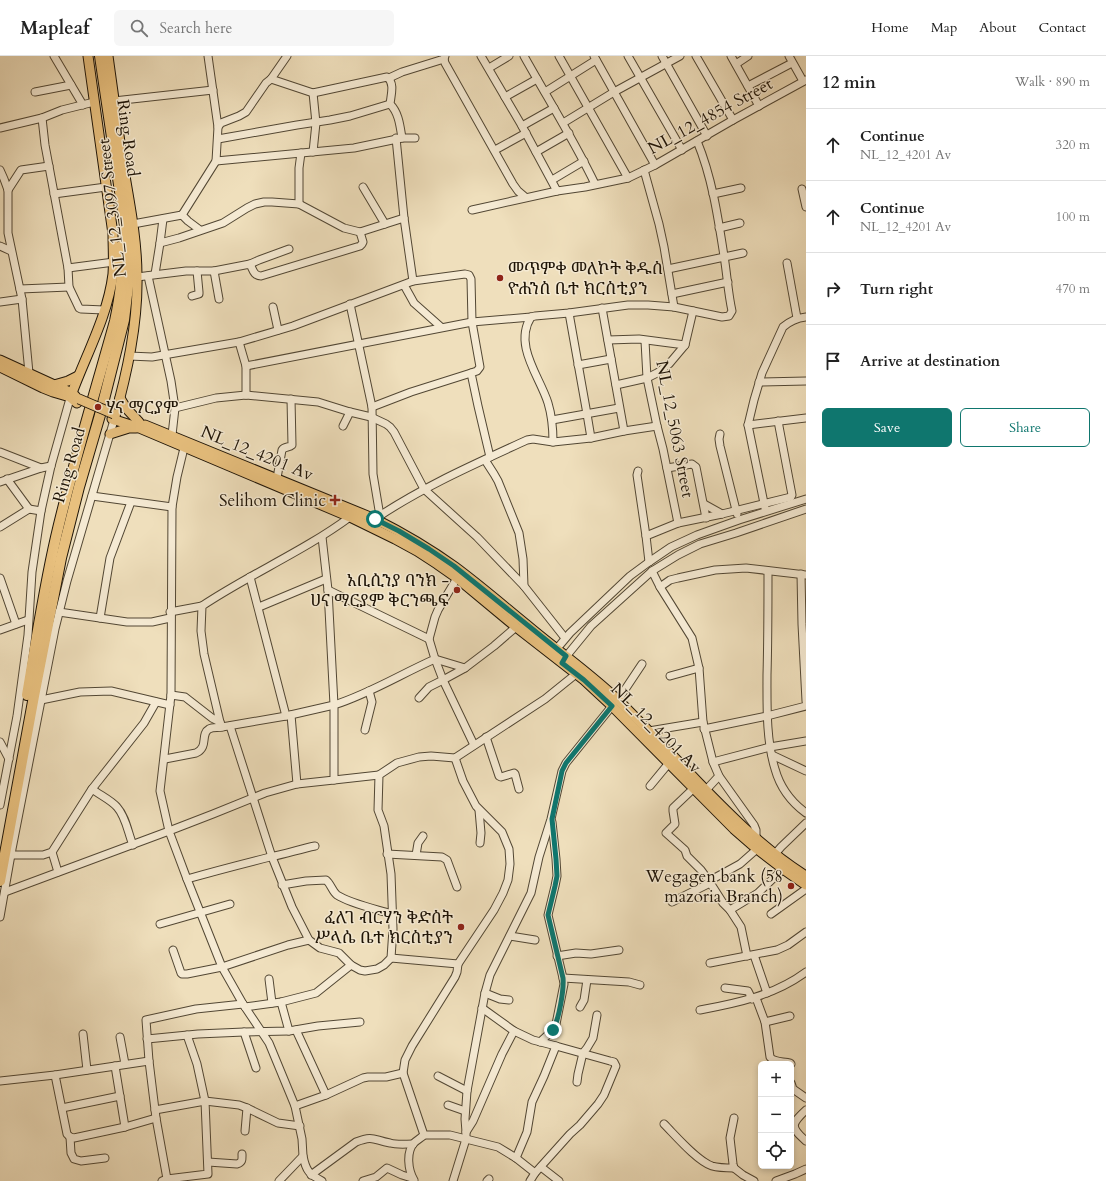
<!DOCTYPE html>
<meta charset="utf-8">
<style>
body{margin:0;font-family:Cardo,"Noto Serif Ethiopic",serif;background:#f6f6f6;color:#222}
.controls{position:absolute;right:12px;bottom:12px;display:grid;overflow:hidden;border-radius:6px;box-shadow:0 2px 6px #0003}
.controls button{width:36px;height:36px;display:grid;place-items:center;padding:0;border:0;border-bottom:1px solid #e0e0e0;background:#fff;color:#222;font:20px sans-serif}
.stop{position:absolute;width:12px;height:12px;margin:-9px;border:3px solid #0f766e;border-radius:50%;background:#fff}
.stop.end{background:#0f766e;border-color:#fff;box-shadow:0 1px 4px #0008}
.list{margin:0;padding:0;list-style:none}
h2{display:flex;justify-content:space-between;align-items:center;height:52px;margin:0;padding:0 16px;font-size:17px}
h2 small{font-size:13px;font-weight:400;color:#767676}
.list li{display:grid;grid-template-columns:26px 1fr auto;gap:12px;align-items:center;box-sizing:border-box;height:72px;padding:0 16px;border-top:1px solid #e0e0e0}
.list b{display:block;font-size:15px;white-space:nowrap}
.list p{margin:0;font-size:13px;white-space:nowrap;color:#767676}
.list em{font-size:13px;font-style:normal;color:#767676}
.actions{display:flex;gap:8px;padding:12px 16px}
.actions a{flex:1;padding:9px 0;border:1px solid #0f766e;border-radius:6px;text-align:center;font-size:14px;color:#0f766e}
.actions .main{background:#0f766e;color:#fff}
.icon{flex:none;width:22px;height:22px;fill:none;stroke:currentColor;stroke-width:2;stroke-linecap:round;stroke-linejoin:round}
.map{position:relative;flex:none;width:806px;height:1125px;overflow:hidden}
header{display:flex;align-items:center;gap:24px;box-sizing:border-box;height:56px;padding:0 20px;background:#fff;border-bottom:1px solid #e0e0e0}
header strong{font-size:19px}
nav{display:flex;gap:22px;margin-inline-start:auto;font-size:14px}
.search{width:280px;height:36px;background:#f6f6f6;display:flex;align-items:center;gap:10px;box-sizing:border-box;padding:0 14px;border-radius:6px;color:#767676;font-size:15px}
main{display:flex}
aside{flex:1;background:#fff}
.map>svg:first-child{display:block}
</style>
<header>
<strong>Mapleaf</strong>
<div class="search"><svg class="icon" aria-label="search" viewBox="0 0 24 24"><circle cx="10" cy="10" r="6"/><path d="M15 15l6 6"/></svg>Search here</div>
<nav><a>Home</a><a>Map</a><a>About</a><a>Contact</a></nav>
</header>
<main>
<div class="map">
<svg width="806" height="1125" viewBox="0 0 806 1125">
<rect width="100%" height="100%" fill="#efdfbc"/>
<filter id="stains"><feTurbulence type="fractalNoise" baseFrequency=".005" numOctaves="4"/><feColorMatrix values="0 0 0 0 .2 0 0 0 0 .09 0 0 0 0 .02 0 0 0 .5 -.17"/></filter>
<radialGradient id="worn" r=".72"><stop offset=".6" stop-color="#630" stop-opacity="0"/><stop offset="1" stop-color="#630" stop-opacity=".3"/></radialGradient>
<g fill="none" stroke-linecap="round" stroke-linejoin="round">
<defs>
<g id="minor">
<polyline points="54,0 83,49"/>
<polyline points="208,0 218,71"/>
<polyline points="481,0 522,70 557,135"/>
<path d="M524,0C548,43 574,84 595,128"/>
<polyline points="559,0 628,122"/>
<polyline points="594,0 655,109"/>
<polyline points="628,0 682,94"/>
<polyline points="662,0 707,80"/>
<polyline points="696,0 733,64"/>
<polyline points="731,0 759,50"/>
<polyline points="789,0 803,25"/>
<polyline points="444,3 445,7 513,128 518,135 525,141"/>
<polyline points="736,8 748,0"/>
<polyline points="489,12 509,0"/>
<polyline points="389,22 402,16 444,3 445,0"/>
<polyline points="748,30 792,7"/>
<polyline points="35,36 71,29"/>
<polyline points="545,36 596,4"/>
<polyline points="505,41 537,23"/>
<polyline points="114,45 213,34"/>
<polyline points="42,62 45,89 68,212 69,231 79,252 81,253 104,254"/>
<polyline points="563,67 614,36 680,0"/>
<polyline points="522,70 554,52"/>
<polyline points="0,72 42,62 62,54 94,46"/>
<polyline points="396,82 404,162 413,225"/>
<polyline points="402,82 415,82"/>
<polyline points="218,83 297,69 330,64 350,60 390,48"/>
<polyline points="495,94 526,77"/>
<polyline points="313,96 316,67 313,37"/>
<polyline points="536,96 569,77"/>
<path d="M216,105L354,92L402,82C400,70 399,57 390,48C391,39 395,27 387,21L313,37L271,23"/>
<polyline points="0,114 4,123 8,134 8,177 22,243 29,317"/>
<polyline points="644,114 659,168 664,191 674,251"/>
<polyline points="552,124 584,105"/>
<polyline points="363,131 385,168"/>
<polyline points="802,133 806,151"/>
<polyline points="8,134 21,114 49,110"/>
<polyline points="54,138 106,131"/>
<polyline points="713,138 741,132"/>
<polyline points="299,148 299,112 301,97"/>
<polyline points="472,154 557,135 585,131 628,122 655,109 733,64 806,24"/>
<polyline points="182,159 216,105 218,71 221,67 239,60 246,56 266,27 271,23 287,0"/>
<polyline points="182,159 188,165 200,174"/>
<polyline points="133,168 182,159"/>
<polyline points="719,172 740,167"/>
<polyline points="160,187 163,163"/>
<polyline points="0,190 11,195"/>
<polyline points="787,207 797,262"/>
<polyline points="250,208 259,204 289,193"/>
<polyline points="68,212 114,206"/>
<polyline points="668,213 743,197"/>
<polyline points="214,215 219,243"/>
<polyline points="155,218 160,187 179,182 223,167 247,152 255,148 264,146 272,146 299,148 344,172 360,176 404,162"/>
<polyline points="148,220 171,325 175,352 172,379"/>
<path d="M137,221L186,215H214L250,208C253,214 254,220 261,220L360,190L362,188L363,186L360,176"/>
<polyline points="404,229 414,247 441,271"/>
<polyline points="20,233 69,231"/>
<polyline points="672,238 728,226"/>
<polyline points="192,240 199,238 199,236 197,215"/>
<polyline points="0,246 22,243"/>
<polyline points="350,248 372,351 373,418 380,460"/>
<polyline points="273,251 278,274"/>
<polyline points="602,252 624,375"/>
<polyline points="569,257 587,358 591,382"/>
<path d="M531,261C513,289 540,321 548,347C552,360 553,373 553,386"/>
<polyline points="608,284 639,283 685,289"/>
<polyline points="645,285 647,322 657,370 663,393 678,467"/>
<polyline points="239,286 246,310 246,339"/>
<polyline points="129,300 152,301 239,286 293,270 413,225 465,218 469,219 471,223 472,266 480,311 477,315 471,317 478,350 490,401"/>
<polyline points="578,309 611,303"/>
<path d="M246,310L472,266L531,261L535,260L569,257L628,249H648L674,251L722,261L729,260L732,255C728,237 727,218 724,200C718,161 712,121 697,85"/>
<polyline points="759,326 806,325"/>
<polyline points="616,329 647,322 657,317 669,308 685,289 693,255"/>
<polyline points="372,351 411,336 471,317"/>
<polyline points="175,352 216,342 246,339 318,346 350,356 371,361 386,368 390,371 394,376 424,433 477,481 524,530"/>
<polyline points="552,364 619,352"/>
<polyline points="748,369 806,362"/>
<polyline points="343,370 350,356"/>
<polyline points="720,378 719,383 720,390 737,458"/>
<polyline points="0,396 41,412"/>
<polyline points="485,404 494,418 498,425 519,477 523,503 524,530 565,582"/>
<polyline points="667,412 692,408 696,411 706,462"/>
<polyline points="638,415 637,419 646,480 649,506"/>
<path d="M277,422L282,394C285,390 289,392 292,389L291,343"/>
<polyline points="7,423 29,453"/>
<polyline points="0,426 41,412 51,410"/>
<polyline points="92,440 172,451"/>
<polyline points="704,448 722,458"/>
<path d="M765,452L748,369L754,344L762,317L783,271C790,265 797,262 806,261"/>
<path d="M375,463C422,431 475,408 527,384L533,383L553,386L591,382L624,375L657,370"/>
<polyline points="0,471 29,453 41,455"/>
<polyline points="646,480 678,467 722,458 791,441 792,439 778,365"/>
<polyline points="652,515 660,531 692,582 699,612 703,666 713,706 719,720 754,769 756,774 756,782"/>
<path d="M768,515C768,550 768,584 767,619C767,649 766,684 775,713C780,731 791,746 806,757"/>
<polyline points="801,518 802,568 806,645"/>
<polyline points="250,521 286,660"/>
<polyline points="0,522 16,568"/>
<polyline points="660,531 670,524 678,522 715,514 746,512 806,519"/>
<polyline points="328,534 429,583"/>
<polyline points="259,551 326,523"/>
<polyline points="59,556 127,566 152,566 170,562"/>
<polyline points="170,556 202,550"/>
<polyline points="100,562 110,502 131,446"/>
<polyline points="0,574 28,564"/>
<polyline points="554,596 570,577 630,520 649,506 671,491 697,479 739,464 806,443"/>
<polyline points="435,603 465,612 494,590 516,571"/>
<polyline points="564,603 591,570 652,515 678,499 700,488 736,477 806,453"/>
<polyline points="465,612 443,624 474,689"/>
<polyline points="670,620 699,612"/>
<polyline points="171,639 185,641 212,662 220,666 222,671 286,660 334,649 328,534 322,481"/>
<polyline points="419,642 429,631 443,624 435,603"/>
<polyline points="41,644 80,636 111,635 170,649"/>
<polyline points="618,644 642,608"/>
<polyline points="291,659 297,728"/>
<path d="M220,666L204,598L201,575L202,550C250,518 304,495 350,461"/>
<polyline points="230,670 272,801 292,851 309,884 320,892 339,897 351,909 360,914 365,915 377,913 384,909 391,902 393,873 391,818 384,770 378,754 379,719 397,707 419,701 431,700 455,702 545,643 576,618"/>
<polyline points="704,673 767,660 806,650"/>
<polyline points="365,674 372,646 369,635"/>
<polyline points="649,675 703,666"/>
<polyline points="486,681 499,720 501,721 514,717 515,718 519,733"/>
<polyline points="0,686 9,703"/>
<polyline points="772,699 806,715"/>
<polyline points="455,702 463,725 476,750 502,776 509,793 510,808 508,824 503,837 494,854 458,908"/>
<path d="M165,703L196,697C209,691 200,678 209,673C213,671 218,672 222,671"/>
<polyline points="713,706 770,691 806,685"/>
<polyline points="334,724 379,719"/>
<polyline points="650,730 669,707"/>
<polyline points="694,732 673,752 673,755 675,768 666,777 685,794 687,800 701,814 709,825 723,847 730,854"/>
<path d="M92,733C100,739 111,744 117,751C126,761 128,777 133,789"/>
<polyline points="706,734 719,720"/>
<polyline points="0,749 17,660 28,579 32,516 41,455 51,410 71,339"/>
<polyline points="479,754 481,777 480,787"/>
<polyline points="52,796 58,816"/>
<polyline points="387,798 442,801 447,804 457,831"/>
<polyline points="775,798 781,791 806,767"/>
<polyline points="11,799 43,799 52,796 92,733 144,667 156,646"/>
<polyline points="416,799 418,787 423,780"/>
<path d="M187,823C215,815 242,808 270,801C286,798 300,793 315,790"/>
<polyline points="709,825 740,808 757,793"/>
<path d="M282,829L306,825L326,824C331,828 332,835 337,839C351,848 376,853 392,858"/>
<polyline points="5,836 169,775 160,735 171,639 172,451 177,421 184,392"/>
<polyline points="672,846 710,827"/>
<polyline points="771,858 806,833"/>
<polyline points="0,861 12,793 55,573 67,525 114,364"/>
<polyline points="160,868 230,848"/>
<polyline points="510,880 535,884"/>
<polyline points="173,894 181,917 182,918 187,918 222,911 288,889 309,884"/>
<polyline points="754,899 767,937"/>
<polyline points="557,900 576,897 591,898 619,894"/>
<polyline points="747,900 741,871 730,854 758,837 783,813"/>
<polyline points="391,902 458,908 457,916 455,921 412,990 405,1004 403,1017"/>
<polyline points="710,907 777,894 788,889 806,876"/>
<polyline points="563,922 629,926 640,929"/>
<polyline points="269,923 272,947"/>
<polyline points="725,932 748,935 752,943"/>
<polyline points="485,937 500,943 509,944"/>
<path d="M756,942L765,966L770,1001C774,1007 784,1005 790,1007L791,1008"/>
<polyline points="281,946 289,975"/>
<polyline points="245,951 281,946 316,937 351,909"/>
<polyline points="580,951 584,944 587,924"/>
<path d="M700,954C738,947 775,939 806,916"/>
<polyline points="765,966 790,960"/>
<polyline points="514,975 533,984 556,990 544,1020 532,1046 527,1076 516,1102"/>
<polyline points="244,976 256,1012"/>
<polyline points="83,978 87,1014"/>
<polyline points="120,981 125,1008"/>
<polyline points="147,983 198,978 244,976 289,975 318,970 360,966"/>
<polyline points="540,986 553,974 556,968 564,928 563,922 548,859 555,830 557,820 556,803 552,766"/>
<polyline points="115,1010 125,1071"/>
<polyline points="55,1019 67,1078 70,1081 74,1082 125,1071 156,1062"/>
<polyline points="438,1020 467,1035"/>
<polyline points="0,1025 55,1019 149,1005"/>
<polyline points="577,1026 578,1018 583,997 587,992 593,982 597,959"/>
<polyline points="791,1027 793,1033 806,1042"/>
<polyline points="326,1039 363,1022 368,1021 386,1021 403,1017 424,1079 450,1079 498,1091 516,1102 535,1117 530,1125"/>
<polyline points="448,1049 465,1055"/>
<polyline points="295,1050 326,1039 296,974"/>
<polyline points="62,1052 120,1040"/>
<polyline points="155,1054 205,1045 239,1049 247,1052 278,1067 300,1070"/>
<path d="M806,1054C791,1068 790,1071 806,1085"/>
<polyline points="734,1062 730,1082 733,1108 734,1112 743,1119 754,1125"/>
<path d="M664,1068C675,1079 697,1105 712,1110C719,1112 727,1112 734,1112"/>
<polyline points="245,1075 247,1052"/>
<polyline points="466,1076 473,1065 502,998 514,975 482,952"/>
<polyline points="70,1081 71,1097 74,1103 81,1105 105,1102"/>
<path d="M303,1100C306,1115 309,1118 322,1125"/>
<path d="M208,1106L237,1108C243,1106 242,1103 242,1098"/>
<polyline points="541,1111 559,1125"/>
<polyline points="535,1117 570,1078 580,1069 598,1048 604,1039 616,1010 614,1006 610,1005 556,990"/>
<path d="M311,1119L356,1086C374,1079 373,1084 390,1087C397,1089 405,1088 413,1088"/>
<path d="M414,1124C408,1114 406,1096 414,1087C417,1084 421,1082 424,1079"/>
<polyline points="162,1125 167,1123 156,1062 149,1005 146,964 196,953 243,948"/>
<polyline points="168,1125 167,1123 208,1118 205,1045 197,1008 187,979"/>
<path d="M279,1125L303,1100L302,1083L295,1050L269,987L243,948L222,911L187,823L169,775L213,758L265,737L297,728L334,724V649C369,638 401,618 435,603L429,583L435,561L438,554L457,522"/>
<polyline points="363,1125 376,1121 387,1112 402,1119 412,1122"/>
<polyline points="453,1125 466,1083 466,1076 465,1063 467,1035 485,937 490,919 531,837 539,801 551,763 562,715 566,707 612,650"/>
<polyline points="487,1125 489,1123"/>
<polyline points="776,1125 795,1118 806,1113"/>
</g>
<g id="major">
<path d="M108,0C113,36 118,72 123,108C129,145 137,182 137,220C138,268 127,317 114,364"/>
<polyline points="0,304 72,337 76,341"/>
<polyline points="0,311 43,332 53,336 70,341 77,347"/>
<polyline points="54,329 68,325 78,320"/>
<path d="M72,337C86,299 108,259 113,218C114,205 113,192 113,178L88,0"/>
<polyline points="120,342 126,352 139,366"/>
<polyline points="112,363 137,371 350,461 395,483 417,495 437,508 457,522 516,571 584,624 612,650 734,773 757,793 783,813 806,829"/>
<path d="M145,369L375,463C403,477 430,493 455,511C482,531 507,553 533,574C562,598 592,619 619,645C646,672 673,700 699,727C732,761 766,795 806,820"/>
<polyline points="110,378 129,372 136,372"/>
</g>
<g id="highway">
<path d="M27,639C36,586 44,533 56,481C73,408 95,337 115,265C121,237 123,219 121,190"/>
<polyline points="0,825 34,640 61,502 79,431 100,359 124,264 129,222 129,206 127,183 100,0"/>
</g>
</defs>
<use href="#minor" stroke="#524734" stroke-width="9"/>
<use href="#major" stroke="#1e1407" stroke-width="11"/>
<use href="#highway" stroke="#1e1407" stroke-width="12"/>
<use href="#minor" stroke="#f5ead3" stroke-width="7"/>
<use href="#major" stroke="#e8c07e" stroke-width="9"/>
<use href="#highway" stroke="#e8c07e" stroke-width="10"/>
<defs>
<polyline id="major-bridge" points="79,343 114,358"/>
</defs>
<use href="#major-bridge" stroke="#1e1407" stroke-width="11" stroke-linecap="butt"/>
<use href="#major-bridge" stroke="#e8c07e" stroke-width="9"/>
</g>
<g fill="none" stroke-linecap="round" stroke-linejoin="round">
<path stroke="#0f766e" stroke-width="5" d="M375,463L399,475L429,493L454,510L566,600L562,607L584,624L612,650L566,707L562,715L552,763L556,803L557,820L555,830L548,859L563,922C564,934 559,963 553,974"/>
</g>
<g fill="#8f2418" stroke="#f5ead3" stroke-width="1.5">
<circle cx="500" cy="222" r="4"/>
<circle cx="98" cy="351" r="4"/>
<path d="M333 438h4v4h4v4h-4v4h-4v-4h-4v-4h4z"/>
<circle cx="457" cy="534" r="4"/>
<circle cx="791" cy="830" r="4"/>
<circle cx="461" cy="871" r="4"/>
</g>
<g text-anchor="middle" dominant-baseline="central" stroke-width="3" stroke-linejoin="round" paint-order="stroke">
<g font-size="17" fill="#1e1407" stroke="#f5ead3">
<text transform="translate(710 60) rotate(-29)">NL_12_4854 Street</text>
<text transform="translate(128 82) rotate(82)">Ring Road</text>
<text transform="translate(112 152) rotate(-97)">NL_12_3097 Street</text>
<text transform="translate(675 373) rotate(79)">NL_12_5063 Street</text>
<text transform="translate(257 397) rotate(22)">NL_12_4201 Av</text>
<text transform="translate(69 409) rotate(-74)">Ring Road</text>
<text transform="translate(656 672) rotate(45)">NL_12_4201 Av</text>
</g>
<g font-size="17" fill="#1e1407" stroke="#f5ead3" text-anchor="end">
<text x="508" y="212" text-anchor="start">መጥምቀ መለኮት ቅዱስ<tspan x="508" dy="20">ዮሐንስ ቤተ ክርስቲያን</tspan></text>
<text x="106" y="351" text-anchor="start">ሃና ማርያም</text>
<text x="326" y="444">Selihom Clinic</text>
<text x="449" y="524">አቢሲንያ ባንክ -<tspan x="449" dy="20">ሀና ማርያም ቅርንጫፍ</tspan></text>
<text x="783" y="820">Wegagen bank (58<tspan x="783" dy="20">mazoria Branch)</tspan></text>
<text x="453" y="861">ፈለገ ብርሃን ቅድስት<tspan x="453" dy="20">ሥላሴ ቤተ ክርስቲያን</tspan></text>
</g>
</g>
<rect width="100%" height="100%" filter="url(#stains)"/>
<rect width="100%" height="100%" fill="url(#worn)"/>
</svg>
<div class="controls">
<button>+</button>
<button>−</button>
<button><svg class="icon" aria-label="locate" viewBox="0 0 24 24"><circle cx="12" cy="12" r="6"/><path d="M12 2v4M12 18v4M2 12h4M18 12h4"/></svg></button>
</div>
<div class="stop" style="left:375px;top:463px"></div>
<div class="stop end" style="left:553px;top:974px"></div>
</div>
<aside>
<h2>12 min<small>Walk · 890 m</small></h2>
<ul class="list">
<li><svg class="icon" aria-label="ahead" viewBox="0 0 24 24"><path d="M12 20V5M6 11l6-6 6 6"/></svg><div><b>Continue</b><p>NL_12_4201 Av</p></div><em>320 m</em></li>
<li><svg class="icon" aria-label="ahead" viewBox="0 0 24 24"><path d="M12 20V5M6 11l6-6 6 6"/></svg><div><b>Continue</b><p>NL_12_4201 Av</p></div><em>100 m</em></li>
<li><svg class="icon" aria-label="right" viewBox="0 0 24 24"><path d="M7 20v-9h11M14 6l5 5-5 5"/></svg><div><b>Turn right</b></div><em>470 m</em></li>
<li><svg class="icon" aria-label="arrive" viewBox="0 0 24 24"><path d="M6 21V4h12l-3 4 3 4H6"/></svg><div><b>Arrive at destination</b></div></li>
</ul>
<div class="actions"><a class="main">Save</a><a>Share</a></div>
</aside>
</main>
